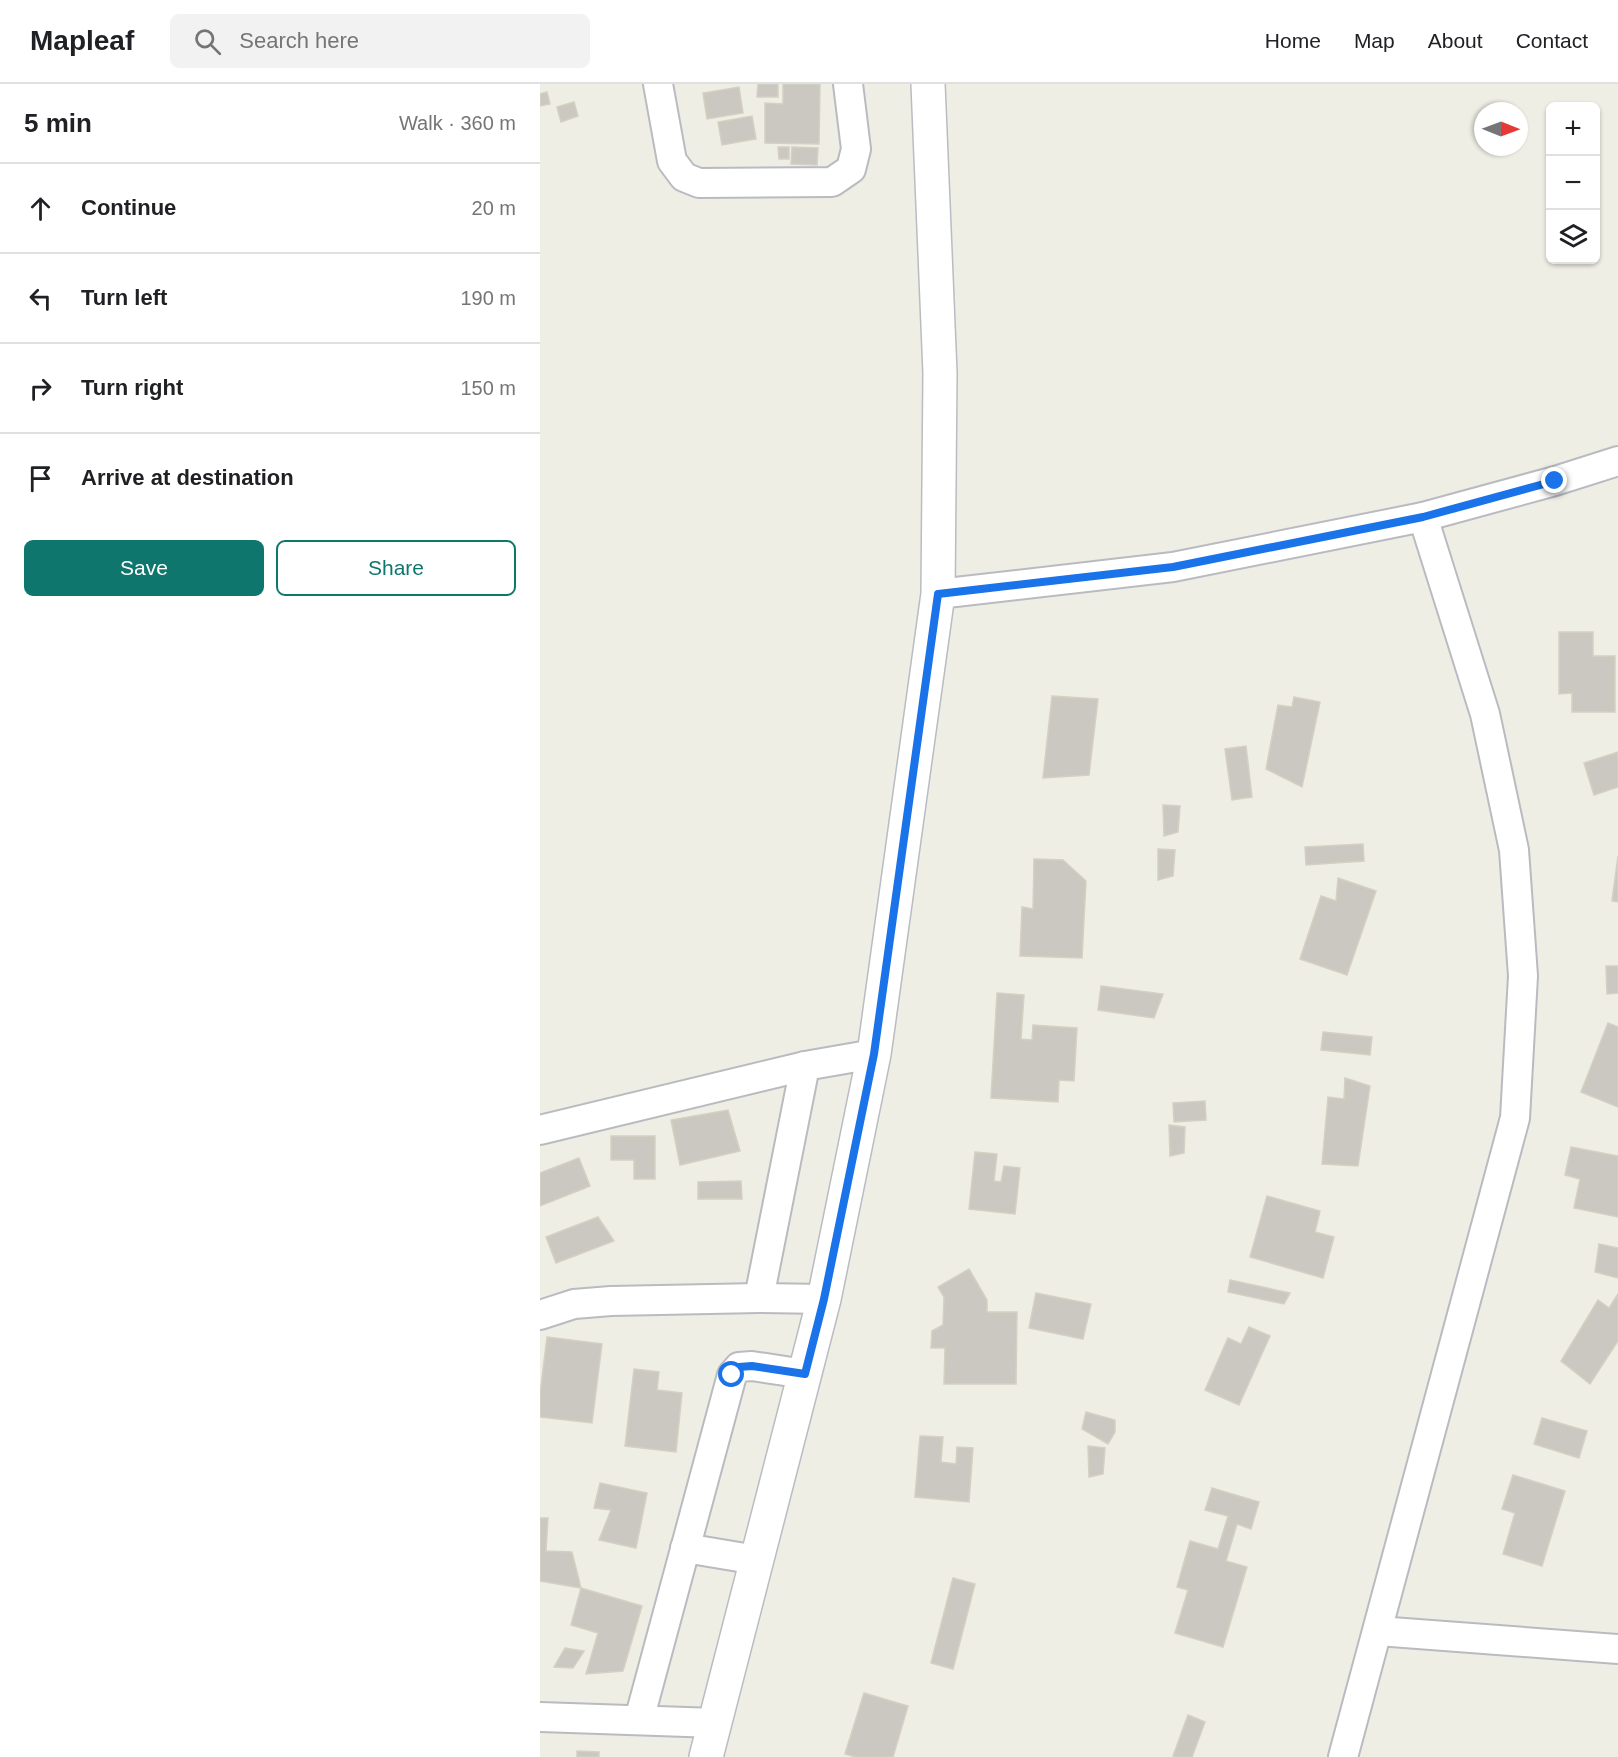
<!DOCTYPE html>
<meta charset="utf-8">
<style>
body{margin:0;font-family:Helvetica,sans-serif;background:#f2f2f2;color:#202124}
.controls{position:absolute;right:18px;top:18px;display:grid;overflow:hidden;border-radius:9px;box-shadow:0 2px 4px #0004}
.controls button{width:54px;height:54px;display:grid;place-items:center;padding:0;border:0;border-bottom:2px solid #e0e0e0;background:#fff;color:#202124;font:30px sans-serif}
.compass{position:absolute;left:934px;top:18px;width:54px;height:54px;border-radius:50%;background:#fff;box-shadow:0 2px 4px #0004;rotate:91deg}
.stop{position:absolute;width:18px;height:18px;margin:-14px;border:4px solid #1a73e8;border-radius:50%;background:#fff}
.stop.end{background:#1a73e8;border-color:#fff;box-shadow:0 2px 6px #0008}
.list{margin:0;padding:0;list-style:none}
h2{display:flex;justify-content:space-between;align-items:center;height:78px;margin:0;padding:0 24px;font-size:26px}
h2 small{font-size:20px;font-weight:400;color:#757577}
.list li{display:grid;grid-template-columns:39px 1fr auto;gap:18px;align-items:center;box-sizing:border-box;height:90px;padding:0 24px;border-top:2px solid #e0e0e0}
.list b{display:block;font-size:22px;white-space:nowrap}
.list em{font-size:20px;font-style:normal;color:#757577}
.actions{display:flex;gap:12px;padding:18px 24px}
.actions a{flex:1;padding:14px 0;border:2px solid #0f766e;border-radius:9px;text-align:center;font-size:21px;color:#0f766e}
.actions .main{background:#0f766e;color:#fff}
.icon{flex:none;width:33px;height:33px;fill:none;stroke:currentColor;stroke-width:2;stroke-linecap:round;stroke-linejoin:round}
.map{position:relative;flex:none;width:1078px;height:1673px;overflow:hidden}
header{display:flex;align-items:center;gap:36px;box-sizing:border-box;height:84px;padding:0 30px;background:#fff;border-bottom:2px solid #e0e0e0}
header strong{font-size:28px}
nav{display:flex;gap:33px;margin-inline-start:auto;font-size:21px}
.search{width:420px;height:54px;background:#f2f2f2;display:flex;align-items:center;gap:15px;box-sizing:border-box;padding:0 21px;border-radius:9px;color:#757577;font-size:22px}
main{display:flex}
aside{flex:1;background:#fff}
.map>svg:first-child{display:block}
</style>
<header>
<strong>Mapleaf</strong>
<div class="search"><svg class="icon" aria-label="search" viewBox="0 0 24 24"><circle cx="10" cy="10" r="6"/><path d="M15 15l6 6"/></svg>Search here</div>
<nav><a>Home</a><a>Map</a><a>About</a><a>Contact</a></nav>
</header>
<main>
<aside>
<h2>5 min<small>Walk · 360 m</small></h2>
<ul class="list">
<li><svg class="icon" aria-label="ahead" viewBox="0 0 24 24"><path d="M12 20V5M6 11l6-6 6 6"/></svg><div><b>Continue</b></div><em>20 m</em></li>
<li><svg class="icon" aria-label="left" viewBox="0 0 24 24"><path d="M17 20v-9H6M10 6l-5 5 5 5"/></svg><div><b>Turn left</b></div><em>190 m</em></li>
<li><svg class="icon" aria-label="right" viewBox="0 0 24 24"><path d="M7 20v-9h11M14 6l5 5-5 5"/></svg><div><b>Turn right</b></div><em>150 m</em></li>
<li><svg class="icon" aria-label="arrive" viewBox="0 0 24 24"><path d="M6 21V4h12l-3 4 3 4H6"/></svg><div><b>Arrive at destination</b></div></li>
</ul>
<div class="actions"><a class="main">Save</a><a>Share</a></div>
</aside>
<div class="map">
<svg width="1078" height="1673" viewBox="0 0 1078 1673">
<rect width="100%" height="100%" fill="#efeee4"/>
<g fill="#cac8c1" stroke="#d4d0c2" stroke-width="1.5">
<polygon points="218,0 238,0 238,13 217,13"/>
<polygon points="243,0 280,0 279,60 225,59 225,19 243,20"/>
<polygon points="199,3 203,29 167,35 163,9"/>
<polygon points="7,8 10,20 0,22 0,10"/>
<polygon points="34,18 38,32 21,38 17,23"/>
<polygon points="212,32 216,55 182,61 178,38"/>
<polygon points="238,63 249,63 249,75 239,75"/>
<polygon points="252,63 278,64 277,81 251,80"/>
<polygon points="1019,548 1053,548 1053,572 1075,572 1075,628 1032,628 1032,609 1019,610"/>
<polygon points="512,612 558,615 549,691 503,694"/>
<polygon points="754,613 780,618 762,703 726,685 738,621 752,623"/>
<polygon points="706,662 712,713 692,716 685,665"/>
<polygon points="1078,668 1078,703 1054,711 1044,679"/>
<polygon points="623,721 640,722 638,748 624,752"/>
<polygon points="823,760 824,777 766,781 765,763"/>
<polygon points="618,765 635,766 633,792 618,796"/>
<polygon points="1078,772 1078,818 1072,817"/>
<polygon points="494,775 523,776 546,797 542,874 480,872 482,823 493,825"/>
<polygon points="798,794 836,807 807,891 760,875 781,812 796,817"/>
<polygon points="1066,882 1078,882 1078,909 1067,910"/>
<polygon points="561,902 623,910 614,934 558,926"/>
<polygon points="457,909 484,911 481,955 492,956 493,941 537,944 534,997 519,996 518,1018 451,1014"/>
<polygon points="1068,939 1078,943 1078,1023 1041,1008"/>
<polygon points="783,948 832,953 830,971 781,966"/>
<polygon points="805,994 830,1002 818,1082 782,1080 788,1013 804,1015"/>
<polygon points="665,1017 666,1036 634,1038 633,1019"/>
<polygon points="188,1026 200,1067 140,1081 131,1036"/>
<polygon points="629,1041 645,1043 644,1069 630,1072"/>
<polygon points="71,1052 115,1052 115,1095 94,1095 94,1076 71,1076"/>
<polygon points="1031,1063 1078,1072 1078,1133 1034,1124 1040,1095 1025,1091"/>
<polygon points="435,1068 457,1070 454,1097 461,1098 464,1082 480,1084 475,1130 429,1125"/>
<polygon points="39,1074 50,1102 0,1122 0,1089"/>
<polygon points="201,1097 202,1115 158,1115 158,1098"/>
<polygon points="727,1112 780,1127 775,1148 794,1153 783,1194 710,1173"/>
<polygon points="58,1133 74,1157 16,1179 6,1153"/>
<polygon points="1059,1160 1078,1164 1078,1194 1055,1188"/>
<polygon points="429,1185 447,1216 447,1228 477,1228 476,1300 404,1300 405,1264 391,1264 392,1247 403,1241 404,1213 398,1203"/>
<polygon points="690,1196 750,1209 744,1220 688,1208"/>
<polygon points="496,1209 551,1220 543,1255 489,1244"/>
<polygon points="1078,1210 1078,1257 1050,1300 1021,1277 1058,1216 1069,1224"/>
<polygon points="709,1243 730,1252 699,1321 665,1306 688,1254 701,1260"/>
<polygon points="7,1253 62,1260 52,1339 0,1333 0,1310"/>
<polygon points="94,1285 119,1288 117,1306 142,1309 136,1368 85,1362"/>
<polygon points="546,1328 575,1336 575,1348 568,1360 542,1345"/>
<polygon points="1002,1334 1047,1347 1039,1374 994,1360"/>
<polygon points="380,1352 403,1353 401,1378 416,1380 417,1363 433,1364 429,1418 375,1413"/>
<polygon points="548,1362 565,1364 563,1390 549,1393"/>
<polygon points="973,1391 1025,1407 1002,1482 963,1470 975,1429 962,1425"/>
<polygon points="60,1399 107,1409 96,1464 59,1456 71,1426 54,1424"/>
<polygon points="672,1404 719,1418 711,1445 697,1440 686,1477 707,1483 683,1563 635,1549 648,1506 637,1503 650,1457 678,1465 688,1432 665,1426"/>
<polygon points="0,1434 8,1434 6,1467 32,1468 41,1504 0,1497"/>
<polygon points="413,1494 435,1500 413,1585 391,1579"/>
<polygon points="41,1504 102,1522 83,1587 46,1590 58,1549 31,1541"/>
<polygon points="25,1564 44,1567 33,1584 14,1583"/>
<polygon points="324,1609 368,1622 353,1673 316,1673 305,1670"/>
<polygon points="648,1631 665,1638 652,1673 634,1673 633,1672"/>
<polygon points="37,1667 59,1668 59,1673 37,1673"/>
</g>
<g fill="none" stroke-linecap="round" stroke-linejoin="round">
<defs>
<g id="street">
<polyline points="118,0 132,77 144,93 159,99 292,98 311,85 316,65 308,0"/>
<polyline points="398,510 633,483 883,433 1015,397 1078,377"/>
<polyline points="0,1046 265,982 334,970"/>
<polyline points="219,1214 265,982"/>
<polyline points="0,1231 34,1220 71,1217 219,1214 284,1215"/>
<polyline points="145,1464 217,1476"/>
<polyline points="838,1547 1078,1565"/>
<polyline points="0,1633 176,1639"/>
<polyline points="99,1636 192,1291 199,1283 212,1282 265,1290"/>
<polyline points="803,1673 975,1034 983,892 974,766 945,630 883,433"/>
</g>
<polyline id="secondary" points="166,1673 284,1215 334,970 398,510 400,289 388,0"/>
</defs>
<use href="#street" stroke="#b9bbc0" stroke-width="32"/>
<use href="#secondary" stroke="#b9bcc2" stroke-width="36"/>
<use href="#street" stroke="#fff" stroke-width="28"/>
<use href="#secondary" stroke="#fff" stroke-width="33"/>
</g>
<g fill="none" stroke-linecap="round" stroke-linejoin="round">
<polyline stroke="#1a73e8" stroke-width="8" points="192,1291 199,1283 212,1282 265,1290 284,1215 334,970 398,510 633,483 883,433 1015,397"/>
</g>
</svg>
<div class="controls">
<button>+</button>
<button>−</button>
<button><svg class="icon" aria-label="layers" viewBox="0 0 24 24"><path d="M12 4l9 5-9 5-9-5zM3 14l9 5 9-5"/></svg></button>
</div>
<svg class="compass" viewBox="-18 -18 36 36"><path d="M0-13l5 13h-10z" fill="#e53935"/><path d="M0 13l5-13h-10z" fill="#757577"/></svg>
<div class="stop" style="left:192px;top:1291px"></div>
<div class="stop end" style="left:1015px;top:397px"></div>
</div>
</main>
